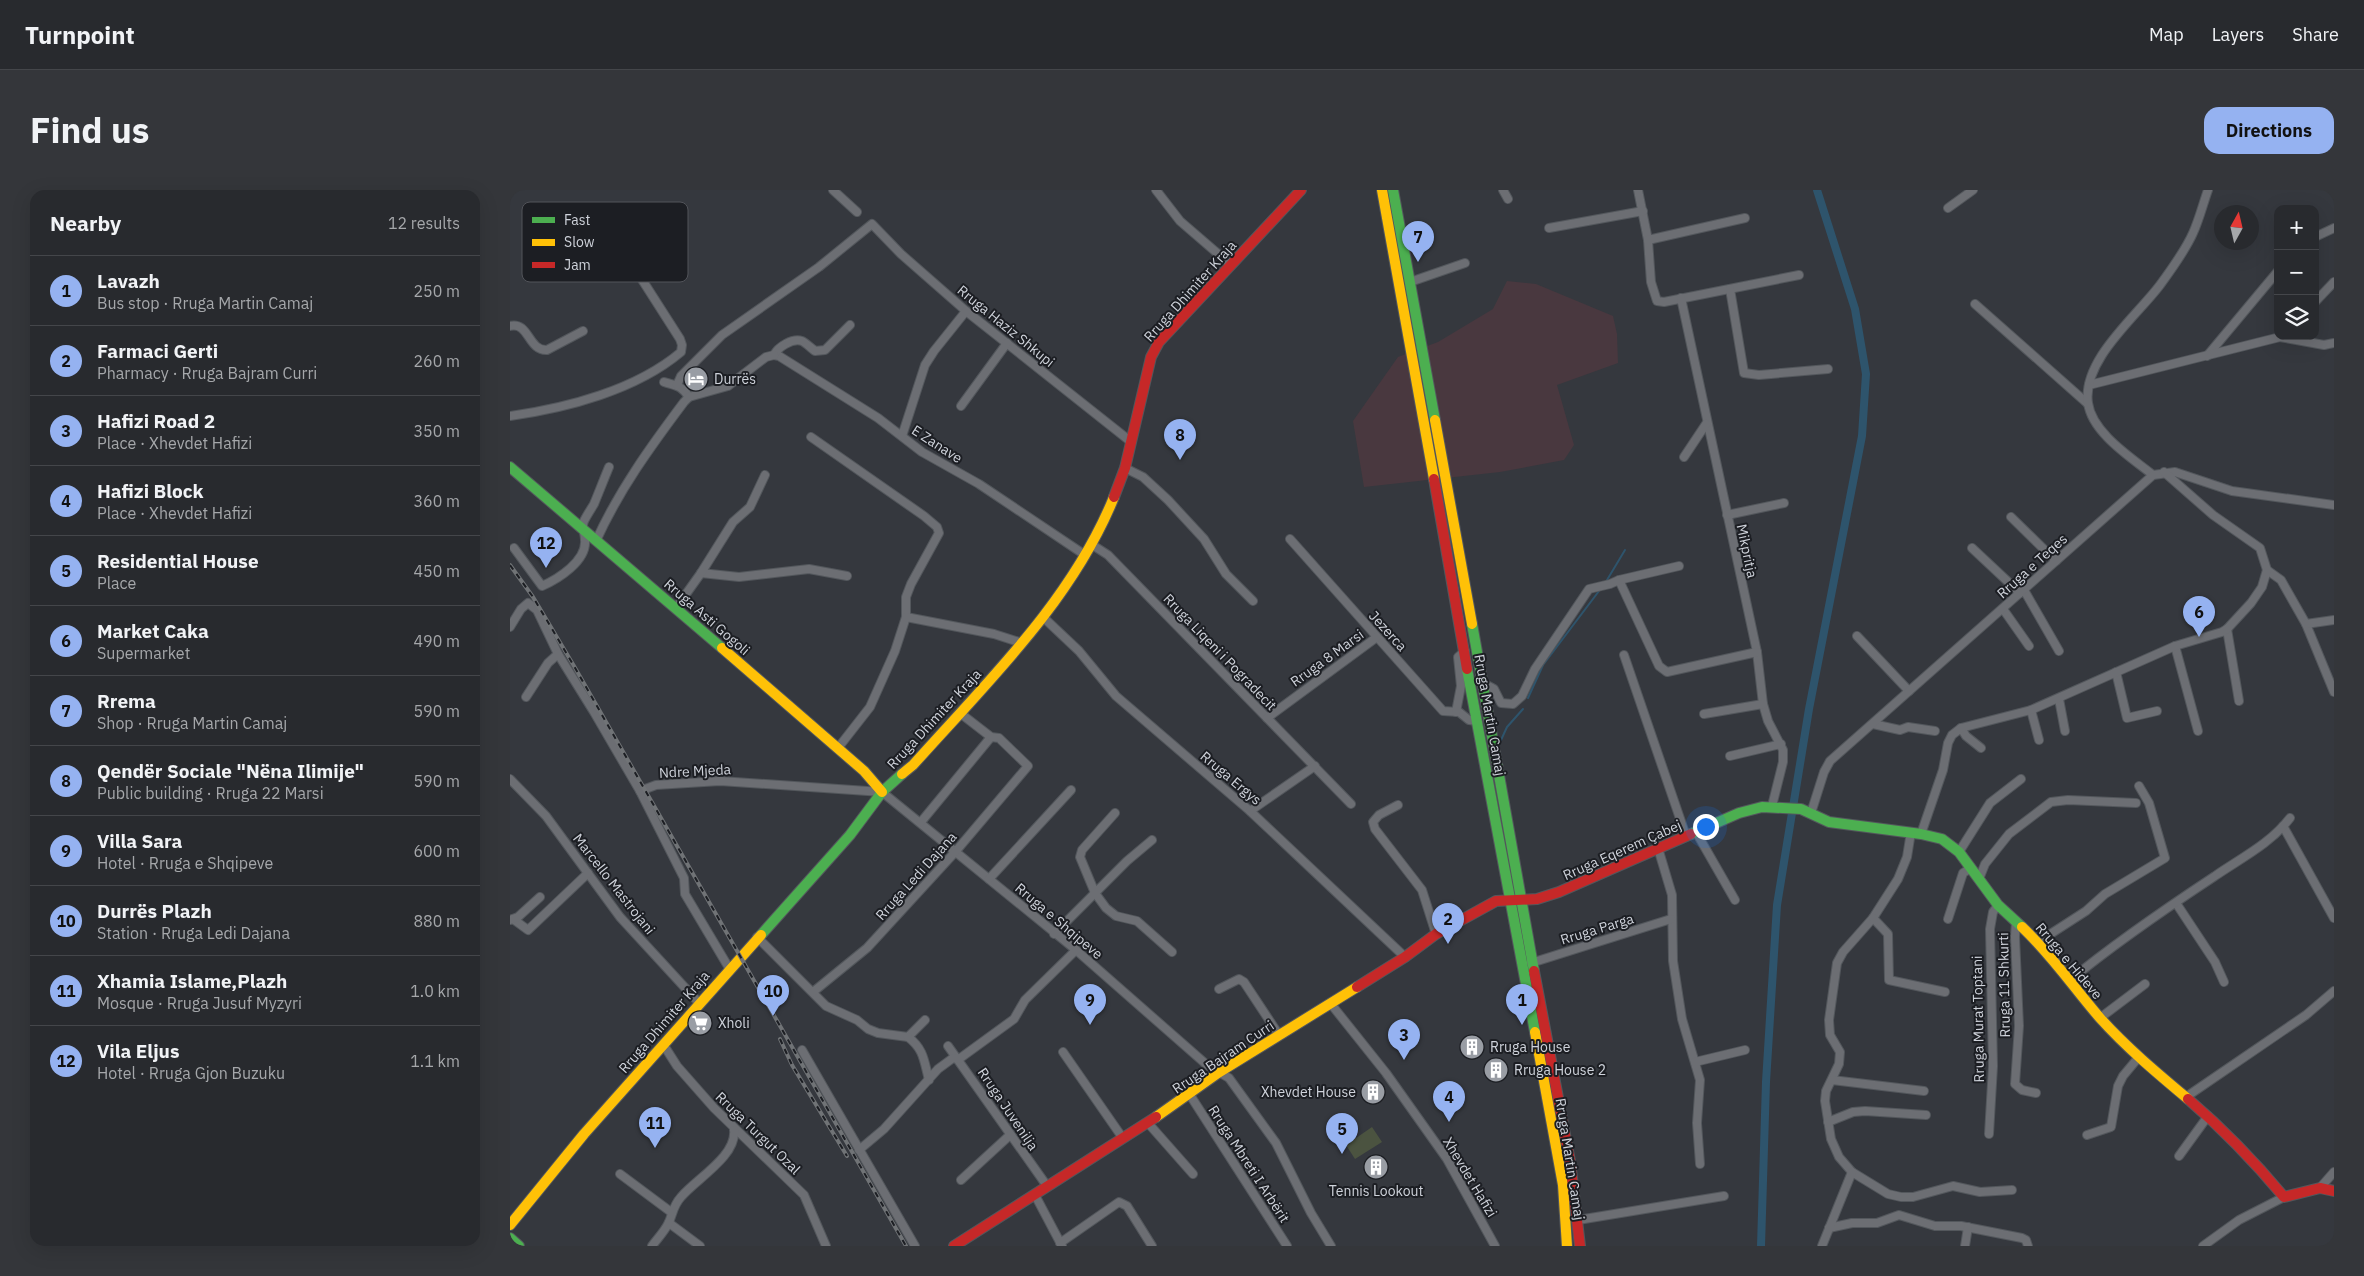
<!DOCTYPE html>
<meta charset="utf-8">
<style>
body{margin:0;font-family:"IBM Plex Sans",sans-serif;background:#34363a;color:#f1f3f6}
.controls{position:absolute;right:15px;top:15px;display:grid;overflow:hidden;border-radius:10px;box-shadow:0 5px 20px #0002}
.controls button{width:45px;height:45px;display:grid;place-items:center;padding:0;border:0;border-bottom:1px solid #44464a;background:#282a2e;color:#f1f3f6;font:25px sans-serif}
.compass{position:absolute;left:1704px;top:15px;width:45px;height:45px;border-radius:50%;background:#282a2e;box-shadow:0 5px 20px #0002;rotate:8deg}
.you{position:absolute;left:1195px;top:636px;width:18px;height:18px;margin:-12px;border:4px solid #fff;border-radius:50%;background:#1a73e8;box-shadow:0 0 0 8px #1a73e833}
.badge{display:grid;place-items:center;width:32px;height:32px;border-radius:50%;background:#95b2f1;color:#111;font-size:16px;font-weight:700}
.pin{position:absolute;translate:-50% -41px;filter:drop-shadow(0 1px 2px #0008)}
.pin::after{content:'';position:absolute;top:26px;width:18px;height:15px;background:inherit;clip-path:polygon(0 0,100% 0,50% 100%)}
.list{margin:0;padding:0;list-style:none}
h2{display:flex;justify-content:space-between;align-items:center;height:65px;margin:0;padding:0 20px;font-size:21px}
h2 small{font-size:16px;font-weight:400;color:#a5a7aa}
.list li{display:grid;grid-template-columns:32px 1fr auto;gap:15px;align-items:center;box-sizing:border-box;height:70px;padding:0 20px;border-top:1px solid #44464a}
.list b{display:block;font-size:19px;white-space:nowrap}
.list p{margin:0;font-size:16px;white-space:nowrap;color:#a5a7aa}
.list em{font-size:16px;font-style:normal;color:#a5a7aa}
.icon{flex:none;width:28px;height:28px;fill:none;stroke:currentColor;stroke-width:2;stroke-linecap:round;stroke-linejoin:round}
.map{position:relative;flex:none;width:1824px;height:1056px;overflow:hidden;border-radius:15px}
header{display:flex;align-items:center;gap:30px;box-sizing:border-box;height:70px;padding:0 25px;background:#282a2e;border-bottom:1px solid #44464a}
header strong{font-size:24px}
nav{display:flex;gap:28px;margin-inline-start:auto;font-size:18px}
.intro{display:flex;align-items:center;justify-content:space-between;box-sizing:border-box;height:120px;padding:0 30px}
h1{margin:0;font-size:35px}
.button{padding:12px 22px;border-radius:15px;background:#95b2f1;color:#111;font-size:18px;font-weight:700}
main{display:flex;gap:30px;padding:0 30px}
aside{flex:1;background:#282a2e;border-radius:15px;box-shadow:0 5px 20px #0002}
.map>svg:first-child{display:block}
</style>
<header>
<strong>Turnpoint</strong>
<nav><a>Map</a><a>Layers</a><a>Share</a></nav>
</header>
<div class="intro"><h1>Find us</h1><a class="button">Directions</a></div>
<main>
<aside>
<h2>Nearby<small>12 results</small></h2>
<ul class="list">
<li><span class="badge">1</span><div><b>Lavazh</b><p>Bus stop · Rruga Martin Camaj</p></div><em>250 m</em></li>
<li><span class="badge">2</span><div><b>Farmaci Gerti</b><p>Pharmacy · Rruga Bajram Curri</p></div><em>260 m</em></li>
<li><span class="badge">3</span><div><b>Hafizi Road 2</b><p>Place · Xhevdet Hafizi</p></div><em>350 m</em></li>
<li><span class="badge">4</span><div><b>Hafizi Block</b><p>Place · Xhevdet Hafizi</p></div><em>360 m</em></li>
<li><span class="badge">5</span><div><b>Residential House</b><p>Place</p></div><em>450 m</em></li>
<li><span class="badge">6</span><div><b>Market Caka</b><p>Supermarket</p></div><em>490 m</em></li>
<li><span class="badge">7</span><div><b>Rrema</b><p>Shop · Rruga Martin Camaj</p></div><em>590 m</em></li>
<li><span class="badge">8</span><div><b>Qendër Sociale &quot;Nëna Ilimije&quot;</b><p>Public building · Rruga 22 Marsi</p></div><em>590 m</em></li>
<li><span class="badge">9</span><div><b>Villa Sara</b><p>Hotel · Rruga e Shqipeve</p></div><em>600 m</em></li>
<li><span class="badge">10</span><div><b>Durrës Plazh</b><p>Station · Rruga Ledi Dajana</p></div><em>880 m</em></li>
<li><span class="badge">11</span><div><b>Xhamia Islame,Plazh</b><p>Mosque · Rruga Jusuf Myzyri</p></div><em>1.0 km</em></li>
<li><span class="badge">12</span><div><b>Vila Eljus</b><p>Hotel · Rruga Gjon Buzuku</p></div><em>1.1 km</em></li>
</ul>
</aside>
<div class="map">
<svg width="1824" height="1056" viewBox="0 0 1824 1056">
<rect width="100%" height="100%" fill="#35383e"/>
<polygon fill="#49383f" points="997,91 1026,94 1103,126 1107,144 1108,173 1047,195 1064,255 1054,270 990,282 854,297 843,231 888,167 928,152 983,119"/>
<polygon fill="#4b5340" points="862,937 872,952 845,969 836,955"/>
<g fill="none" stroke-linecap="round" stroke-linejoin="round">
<g stroke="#2e546c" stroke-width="2">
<polyline points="1097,390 1115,360"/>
<polyline points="1018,508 1033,475 1089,401"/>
<polyline points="991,550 997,537 1013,519"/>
</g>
<polyline stroke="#2e546c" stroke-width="8" points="1251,1056 1256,892 1267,715 1299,519 1352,246 1356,184 1345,119 1307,0"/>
<defs>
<g id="street">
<polyline points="323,0 347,22"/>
<polyline points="646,0 670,31 721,75"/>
<polyline points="993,0 998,9"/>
<polyline points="1128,0 1138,50 1141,92 1147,111 1154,112 1289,85"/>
<polyline points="1438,18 1463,0"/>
<polyline points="1039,38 1133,21"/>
<polyline points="1805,47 1824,38"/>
<polyline points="1138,50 1235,28"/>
<polyline points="900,92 955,73"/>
<polyline points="1220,99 1234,183 1249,185 1318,179"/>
<polyline points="1171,108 1247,462 1253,514 1258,531 1273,560 1273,572 1262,616"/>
<polyline points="1805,112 1824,92"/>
<polyline points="1465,114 1578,214"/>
<path d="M0,136C19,131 18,161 37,160L73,141"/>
<polyline points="264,165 269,166 368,228 412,262 469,294 575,365"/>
<path d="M264,165C268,157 282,148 292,151C296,153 301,158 305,161L315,160L340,135"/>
<polyline points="1697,166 1768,81"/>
<path d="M154,192C166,196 171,195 179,207"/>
<polyline points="167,195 171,186 212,145 309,77 362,34 391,64 456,121 620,251"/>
<polyline points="1579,195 1770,147 1814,155 1824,153"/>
<polyline points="451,216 497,153"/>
<path d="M0,226C57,218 126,200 171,162L172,155L170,149L99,38"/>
<polyline points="392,246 415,175 424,161 456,121"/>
<polyline points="301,247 414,326 427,337 429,343 401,394 396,407 396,427 385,461 360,517 328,558"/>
<polyline points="1174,267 1196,234"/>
<polyline points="615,278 633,287 658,310 694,349 716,384 743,411"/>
<path d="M1643,285C1622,268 1582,243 1578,213C1572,170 1626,127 1650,95C1661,80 1675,61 1683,43C1689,30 1693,14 1698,0"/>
<polyline points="1217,325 1274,313"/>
<polyline points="1501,327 1546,371"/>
<polyline points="780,349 933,521 949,522 959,530 967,531"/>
<path d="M86,351C109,300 141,256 174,212L179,207L218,196L256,167L264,165"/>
<polyline points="581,354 598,365 841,614"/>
<path d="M4,358L32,396C48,389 77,371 75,350C75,342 71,338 74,331C77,325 81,319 84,314C89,302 94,289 99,277"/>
<polyline points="1462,358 1510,403"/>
<polyline points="1757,380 1771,390 1796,434 1824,502"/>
<polyline points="191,383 229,387 299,379 337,386"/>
<polyline points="1109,390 1149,476 1157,482 1247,462"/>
<polyline points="1514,400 1549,461"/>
<polyline points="166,418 191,383 223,332 240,317 255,285"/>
<polyline points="1493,419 1519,456"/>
<polyline points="396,427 484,444 512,453"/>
<polyline points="533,427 569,461 606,506 740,621 895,767"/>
<polyline points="1796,434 1824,430"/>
<polyline points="0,437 11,419 18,413 27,420 48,464 84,522 130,601 174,688 175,704 219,778"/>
<polyline points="1717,439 1729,511"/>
<polyline points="1347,446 1399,501"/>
<polyline points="1665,456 1688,541"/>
<polyline points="1114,465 1176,646"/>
<polyline points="1606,482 1617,528 1647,521"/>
<polyline points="973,493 984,499 991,513 1003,514 1012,506 1025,479 1079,399 1100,394 1109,390 1169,376"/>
<polyline points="16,507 38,473 48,464"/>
<polyline points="1549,509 1555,541"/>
<polyline points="1521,520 1529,550"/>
<polyline points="946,522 951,496 948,467 955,461"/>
<polyline points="1194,524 1253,514"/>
<polyline points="757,528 867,447"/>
<polyline points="1363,534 1390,540 1398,537 1425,541"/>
<polyline points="1451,538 1456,546 1471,558"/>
<polyline points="1220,566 1271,554"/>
<polyline points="0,589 36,626 110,727 190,814"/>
<polyline points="130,601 146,595 210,591 372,602 566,760 697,875 719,888 766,953 801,1023 821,1056"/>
<polyline points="888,615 869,625 863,632 865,639 912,700 926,744"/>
<polyline points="740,621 805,576"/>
<polyline points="605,623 572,660 570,667 585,703 596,718 606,726 627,731 662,762"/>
<polyline points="1301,623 1314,582 1320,571 1643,285 1665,282 1722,301 1824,315"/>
<polyline points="411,632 481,547"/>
<polyline points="1773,636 1824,728"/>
<polyline points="1186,642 1225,710"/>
<polyline points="1401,642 1397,667 1388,689 1363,728 1333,762 1327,773 1319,830 1320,845 1330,862 1329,874 1316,901 1315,911 1321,949 1329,967 1342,982 1378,1004 1391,1007 1403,1007 1443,996 1470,1002 1502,1000"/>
<polyline points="1411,644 1433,580 1438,553 1442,545 1451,538 1521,520 1665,456 1712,442 1717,439 1741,413 1752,397 1757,380 1750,358 1703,325 1654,282"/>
<polyline points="1148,658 1162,705 1163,771 1172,829 1190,890 1187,933 1190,974"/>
<polyline points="1449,662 1480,613 1511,589"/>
<polyline points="479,689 561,600"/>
<polyline points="1469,689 1475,674 1499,644 1541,612 1558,610 1626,613"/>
<polyline points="1666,713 1705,772 1714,792"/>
<polyline points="1363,728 1378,744 1379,790 1435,802"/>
<polyline points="3,729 18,740 78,683"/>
<polyline points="1438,729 1453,683 1461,678"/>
<polyline points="0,730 8,727 30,707"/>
<polyline points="1506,731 1505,747 1509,836 1505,894 1512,900 1526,903"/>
<polyline points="544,744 617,671 642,650"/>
<polyline points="247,747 316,816 347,830 358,839 368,843 398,847 415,830"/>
<polyline points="1528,752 1576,721 1595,704 1655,668 1639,613 1629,596"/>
<polyline points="1021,773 1161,729"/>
<path d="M1559,791C1605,753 1655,719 1705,686C1731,668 1760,654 1780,628"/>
<polyline points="709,799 729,789 734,792 769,845"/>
<polyline points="303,802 357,758 446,661 518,576 489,548 481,547 450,523"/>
<polyline points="821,814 876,883 937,969 985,1056"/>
<polyline points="1590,828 1635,794"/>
<path d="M398,847C414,859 414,871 419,890"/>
<polyline points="153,854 167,876 204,918 294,1005 316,1056"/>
<polyline points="438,856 537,996"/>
<polyline points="292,860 405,1056"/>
<polyline points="553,862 612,947"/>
<polyline points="1185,872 1235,860"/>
<polyline points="1322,890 1414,901"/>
<polyline points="680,905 777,1056"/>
<polyline points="1676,907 1796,825 1824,801"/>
<polyline points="1318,932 1343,922 1355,921 1416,925"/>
<polyline points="638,933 683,984"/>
<polyline points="1479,944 1483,876 1480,739 1483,722 1488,715"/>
<polyline points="1577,945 1601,937 1608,896 1613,886 1628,868"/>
<polyline points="349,960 374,939 428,879 443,868 449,869 504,829 515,810 566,760"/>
<polyline points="1669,966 1698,926"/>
<polyline points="110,984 161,1022"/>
<polyline points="451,990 500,945"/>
<polyline points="1810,998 1824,982"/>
<polyline points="525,1005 552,1056"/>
<polyline points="1068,1030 1214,1006"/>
<polyline points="159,1033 190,1056"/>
<polyline points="1319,1038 1342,1033 1367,1033 1389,1025 1425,1036 1451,1036 1512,1048 1516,1050 1518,1056"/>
<polyline points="550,1053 609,1012 617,1016 642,1056"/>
<path d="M142,1056C147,1049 154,1042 158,1034C163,1025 162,1017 171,1007C186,989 227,966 224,940"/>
<polyline points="1312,1056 1342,982"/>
<polyline points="1455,1056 1458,1037"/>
<polyline points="1693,1056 1729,1030 1774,1007"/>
</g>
<g id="fast">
<polyline points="883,0 925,230"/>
<polyline points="0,277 212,458"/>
<polyline points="962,434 1024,781"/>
<polyline points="957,479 1025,842"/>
<polyline points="1181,644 1229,623 1252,617 1291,619 1319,632 1411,644 1432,649 1449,662 1488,715 1512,737"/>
<polyline points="251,745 340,645 372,602 392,584"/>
<polyline points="0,1048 9,1056"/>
</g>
<g id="slow">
<polyline points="872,0 924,289"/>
<polyline points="925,230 962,434"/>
<polyline points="212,458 354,581 372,602"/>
<path d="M392,584L403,575C477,492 562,411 604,307"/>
<path d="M1512,737C1541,764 1564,798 1590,828C1617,858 1647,883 1678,909"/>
<polyline points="1025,842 1053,995 1057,1056"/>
<polyline points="646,927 708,883 847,797"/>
<polyline points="0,1035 74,944 251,745"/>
</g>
<g id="jam">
<polyline points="924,289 957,479"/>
<polyline points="604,307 615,278 641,167 649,152 791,0"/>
<polyline points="1024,781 1060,971 1070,1056"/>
<polyline points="847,797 895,767 926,744 986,711 1027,709 1049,702 1181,644"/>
<path d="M1678,909C1713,939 1744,971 1774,1007L1810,998L1824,1001"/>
<polyline points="444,1056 646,927"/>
</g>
</defs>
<use href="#street" stroke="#53575c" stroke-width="10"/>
<use href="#fast" stroke="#53575c" stroke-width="12"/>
<use href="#slow" stroke="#53575c" stroke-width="12"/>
<use href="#jam" stroke="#53575c" stroke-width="12"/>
<use href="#street" stroke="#6c6e73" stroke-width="8"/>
<use href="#fast" stroke="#4caf50" stroke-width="10"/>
<use href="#slow" stroke="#ffc107" stroke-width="10"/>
<use href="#jam" stroke="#c62828" stroke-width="10"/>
<defs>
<g id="rail">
<polyline points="0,375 23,407 64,476 396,1056"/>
<polyline points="270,849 282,875 337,966"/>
</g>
</defs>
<use href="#rail" stroke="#707376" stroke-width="4"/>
<use href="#rail" stroke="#1c1e23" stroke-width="2" stroke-dasharray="5.5" stroke-linecap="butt"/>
</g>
<defs>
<symbol id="hotel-disc" viewBox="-11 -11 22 22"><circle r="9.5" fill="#999da4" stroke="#1c1e23"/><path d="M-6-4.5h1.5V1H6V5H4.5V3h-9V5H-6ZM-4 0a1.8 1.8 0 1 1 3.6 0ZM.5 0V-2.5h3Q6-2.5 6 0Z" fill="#fff"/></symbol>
<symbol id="supermarket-disc" viewBox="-11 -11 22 22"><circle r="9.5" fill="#999da4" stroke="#1c1e23"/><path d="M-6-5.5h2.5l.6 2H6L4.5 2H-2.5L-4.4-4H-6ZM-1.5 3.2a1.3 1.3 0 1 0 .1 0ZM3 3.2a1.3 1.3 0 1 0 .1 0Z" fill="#fff"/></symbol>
<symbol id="building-disc" viewBox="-11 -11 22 22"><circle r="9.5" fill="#999da4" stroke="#1c1e23"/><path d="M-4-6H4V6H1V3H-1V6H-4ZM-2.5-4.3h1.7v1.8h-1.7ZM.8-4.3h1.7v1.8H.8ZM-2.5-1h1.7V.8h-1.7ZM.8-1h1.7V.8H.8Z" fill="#fff"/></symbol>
</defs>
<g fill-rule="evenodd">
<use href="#hotel-disc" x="172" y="175" width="28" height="28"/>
<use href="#supermarket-disc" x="176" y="819" width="28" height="28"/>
<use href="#building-disc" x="948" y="843" width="28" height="28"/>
<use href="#building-disc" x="972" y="866" width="28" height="28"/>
<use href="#building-disc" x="849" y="888" width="28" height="28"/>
<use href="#building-disc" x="852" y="963" width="28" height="28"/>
</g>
<g text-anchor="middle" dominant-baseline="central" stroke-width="4" stroke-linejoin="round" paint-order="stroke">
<g font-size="14" fill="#cfd3db" stroke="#1c1e23">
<text transform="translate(680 101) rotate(-48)">Rruga Dhimiter Kraja</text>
<text transform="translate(496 136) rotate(39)">Rruga Haziz Shkupi</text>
<text transform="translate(427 254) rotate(33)">E Zanave</text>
<text transform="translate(1237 361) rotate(78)">Mikpritja</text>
<text transform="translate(1522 376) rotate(-42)">Rruga e Teqes</text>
<text transform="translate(197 427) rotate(41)">Rruga Asti Gogoli</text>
<text transform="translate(878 441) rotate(48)">Jezerca</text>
<text transform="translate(710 462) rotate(46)">Rruga Liqeni i Pogradecit</text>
<text transform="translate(817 468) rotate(-36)">Rruga 8 Marsi</text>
<text transform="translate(980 525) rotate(80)">Rruga Martin Camaj</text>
<text transform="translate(424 529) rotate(-47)">Rruga Dhimiter Kraja</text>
<text transform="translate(185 581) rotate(-3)">Ndre Mjeda</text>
<text transform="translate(721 588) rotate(40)">Rruga Ergys</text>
<text transform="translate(1112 660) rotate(-24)">Rruga Eqerem Çabej</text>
<text transform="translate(406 686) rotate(-48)">Rruga Ledi Dajana</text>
<text transform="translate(104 694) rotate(52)">Marcello Mastrojani</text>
<text transform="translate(549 731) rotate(40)">Rruga e Shqipeve</text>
<text transform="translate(1087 739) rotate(-17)">Rruga Parga</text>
<text transform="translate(1559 771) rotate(50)">Rruga e Hideve</text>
<text transform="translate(1494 795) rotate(-91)">Rruga 11 Shkurti</text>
<text transform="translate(1468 829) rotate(-91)">Rruga Murat Toptani</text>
<text transform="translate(154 832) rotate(-49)">Rruga Dhimiter Kraja</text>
<text transform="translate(713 867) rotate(-34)">Rruga Bajram Curri</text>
<text transform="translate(498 919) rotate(56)">Rruga Juvenilja</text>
<text transform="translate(248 943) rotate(44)">Rruga Turgut Ozal</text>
<text transform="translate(1060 969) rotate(81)">Rruga Martin Camaj</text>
<text transform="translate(739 974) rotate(57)">Rruga Mbreti I Arbërit</text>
<text transform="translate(960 987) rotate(59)">Xhevdet Hafizi</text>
</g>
<g font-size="14" fill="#cfd3db" stroke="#1c1e23" text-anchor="start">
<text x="204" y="189">Durrës</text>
<text x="208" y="833">Xholi</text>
<text x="980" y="857">Rruga House</text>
<text x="1004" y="880">Rruga House 2</text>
<text x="846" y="902" text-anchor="end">Xhevdet House</text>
<text x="866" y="1001" text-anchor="middle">Tennis Lookout</text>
</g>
</g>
<rect x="12" y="12" width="166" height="80" rx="8" fill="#1c1e23" stroke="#52545a" stroke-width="1"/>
<rect x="22" y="27" width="23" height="6" fill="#4caf50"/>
<rect x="22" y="49" width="23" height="7" fill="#ffc107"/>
<rect x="22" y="72" width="23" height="6" fill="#c62828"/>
<g font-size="14" fill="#cfd3db">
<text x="54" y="35">Fast</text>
<text x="54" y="57">Slow</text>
<text x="54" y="80">Jam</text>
</g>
</svg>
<div class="controls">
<button>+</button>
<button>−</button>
<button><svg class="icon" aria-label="layers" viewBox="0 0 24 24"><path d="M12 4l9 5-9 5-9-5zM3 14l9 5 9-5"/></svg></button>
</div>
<svg class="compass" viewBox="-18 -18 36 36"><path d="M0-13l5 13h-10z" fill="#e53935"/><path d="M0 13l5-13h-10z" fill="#a5a7aa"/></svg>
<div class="you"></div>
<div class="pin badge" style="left:1012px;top:835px">1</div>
<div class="pin badge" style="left:938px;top:754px">2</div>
<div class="pin badge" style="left:894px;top:870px">3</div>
<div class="pin badge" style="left:939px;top:932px">4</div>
<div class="pin badge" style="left:832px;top:964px">5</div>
<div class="pin badge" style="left:1689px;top:447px">6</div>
<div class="pin badge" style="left:908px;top:72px">7</div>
<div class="pin badge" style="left:670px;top:270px">8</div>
<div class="pin badge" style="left:580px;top:835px">9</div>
<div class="pin badge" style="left:263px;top:826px">10</div>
<div class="pin badge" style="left:145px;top:958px">11</div>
<div class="pin badge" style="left:36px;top:378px">12</div>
</div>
</main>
